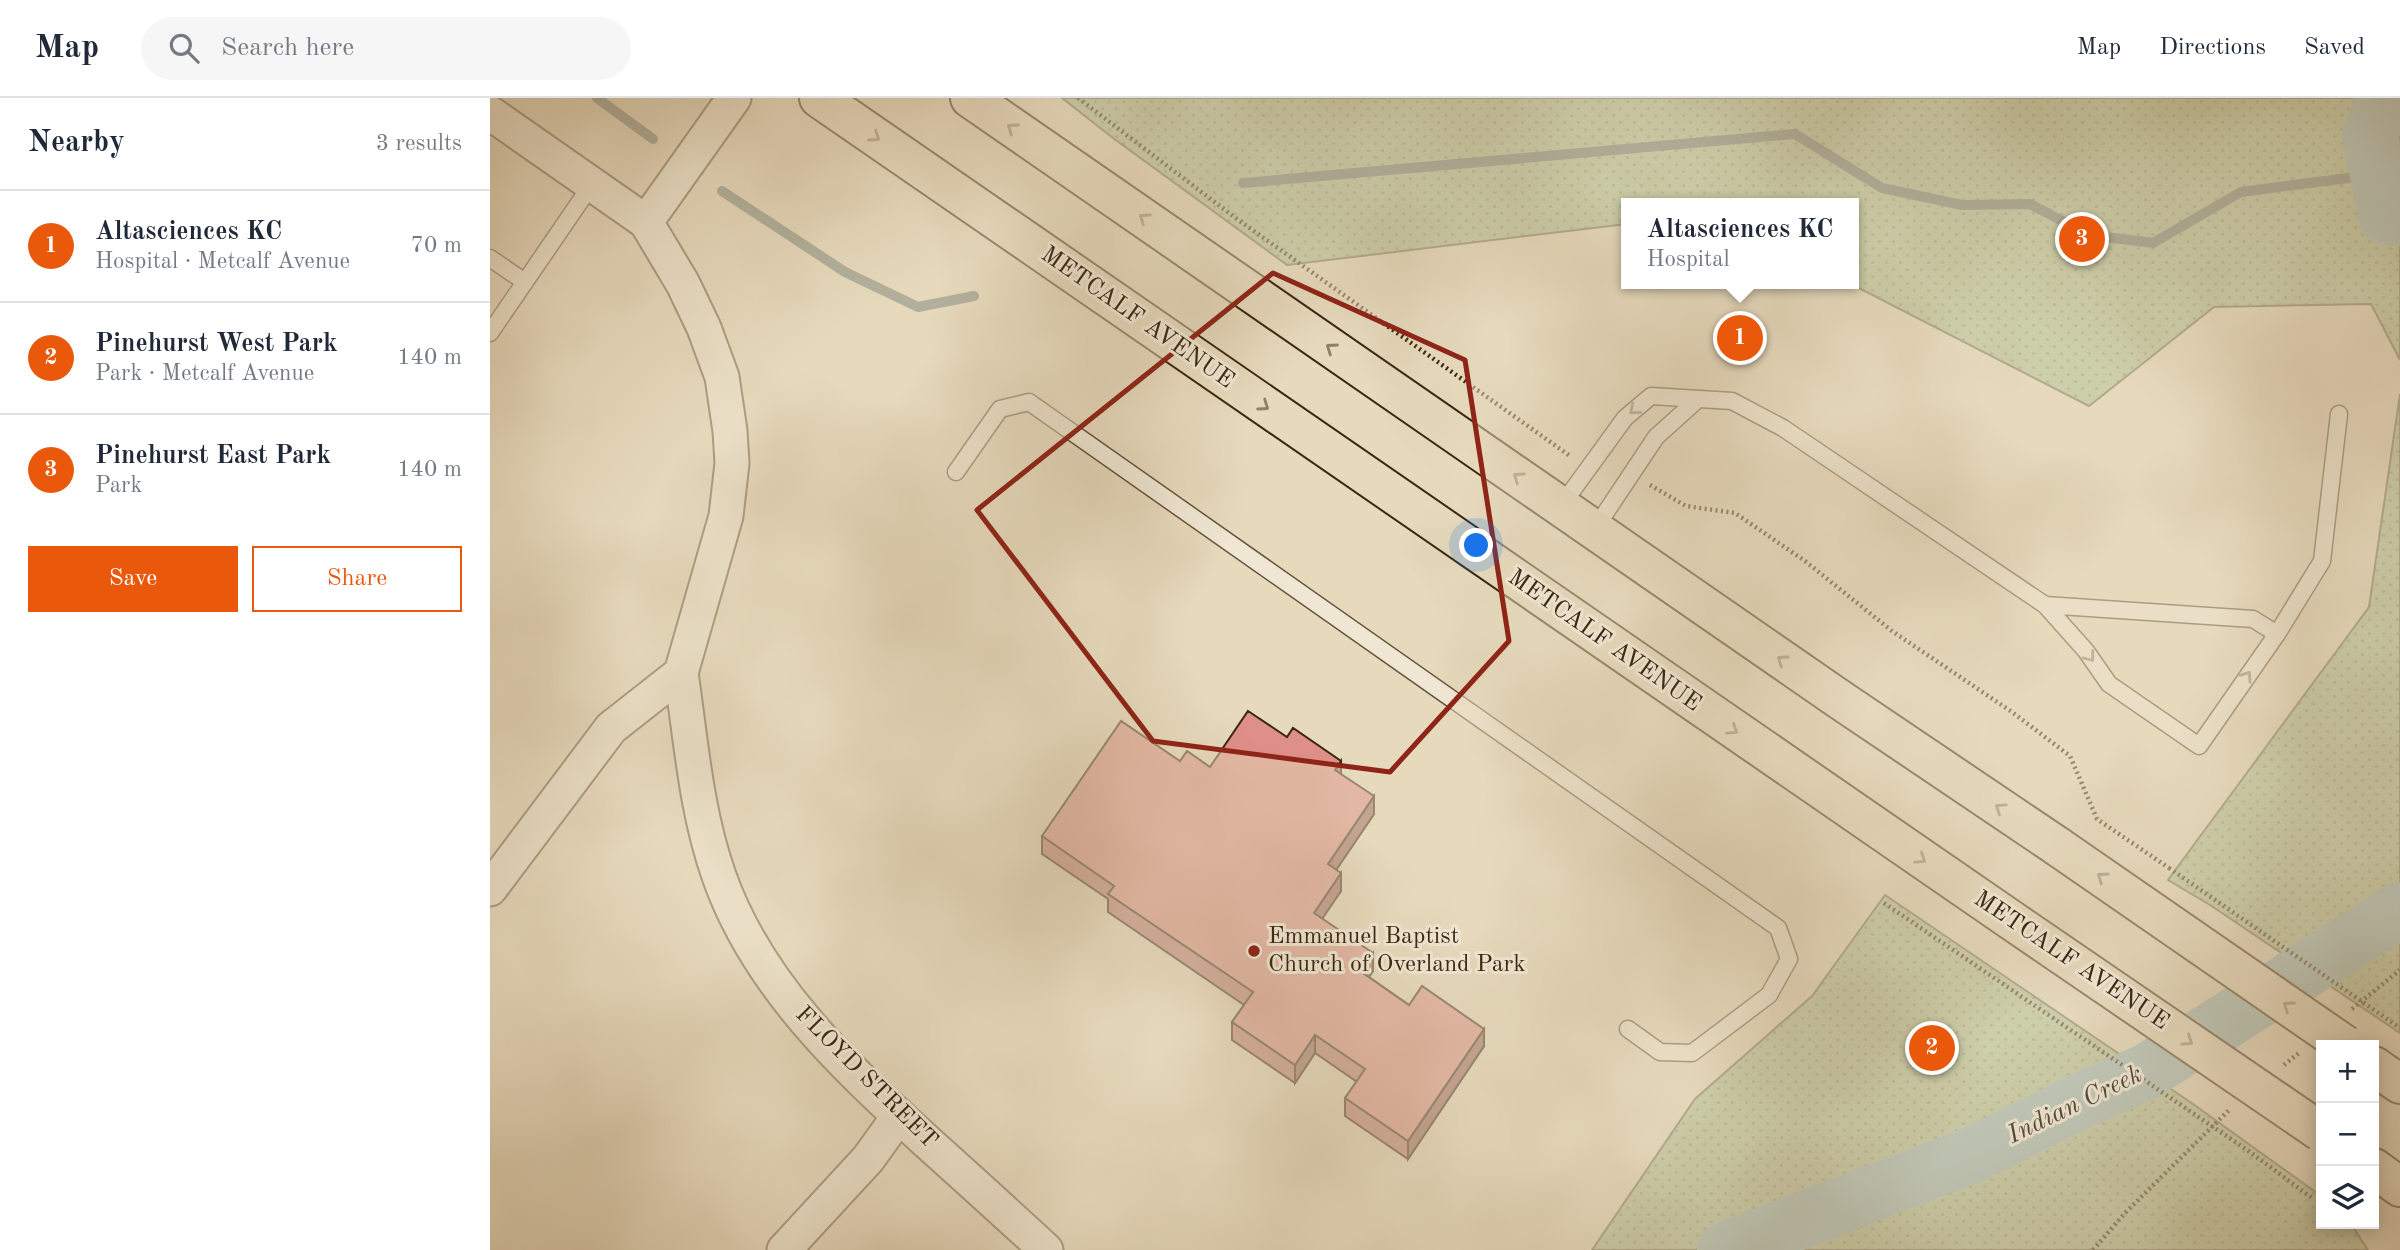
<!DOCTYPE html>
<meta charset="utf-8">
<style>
body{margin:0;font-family:"Old Standard TT",serif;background:#f6f6f7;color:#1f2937}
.controls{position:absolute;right:21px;bottom:21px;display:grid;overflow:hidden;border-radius:0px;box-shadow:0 4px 18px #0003}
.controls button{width:63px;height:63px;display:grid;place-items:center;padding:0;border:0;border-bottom:2px solid #e0e1e3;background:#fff;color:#1f2937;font:35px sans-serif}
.you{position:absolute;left:987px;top:448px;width:24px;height:24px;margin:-18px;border:5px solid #fff;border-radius:50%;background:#1a73e8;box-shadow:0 0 0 10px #1a73e833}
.badge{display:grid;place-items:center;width:46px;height:46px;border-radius:50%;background:#ea580c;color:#fff;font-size:23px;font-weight:700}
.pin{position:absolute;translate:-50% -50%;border:4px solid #fff;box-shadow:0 2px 7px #0006}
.popup{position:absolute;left:1131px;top:100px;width:238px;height:91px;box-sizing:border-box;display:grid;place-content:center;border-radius:0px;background:#fff;filter:drop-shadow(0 2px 5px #0005);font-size:23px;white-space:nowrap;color:#747a83}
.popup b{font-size:26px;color:#1f2937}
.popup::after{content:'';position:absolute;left:50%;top:100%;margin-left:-14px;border:14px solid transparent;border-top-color:#fff}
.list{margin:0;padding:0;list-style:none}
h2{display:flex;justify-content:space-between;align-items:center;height:91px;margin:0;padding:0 28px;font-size:30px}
h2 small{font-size:23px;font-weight:400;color:#747a83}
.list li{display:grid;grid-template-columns:46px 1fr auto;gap:21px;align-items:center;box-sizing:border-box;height:112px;padding:0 28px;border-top:2px solid #e0e1e3}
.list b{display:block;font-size:26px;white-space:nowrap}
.list p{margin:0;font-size:23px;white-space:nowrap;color:#747a83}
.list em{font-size:23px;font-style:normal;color:#747a83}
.actions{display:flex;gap:14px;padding:21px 28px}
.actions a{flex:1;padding:16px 0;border:2px solid #ea580c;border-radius:0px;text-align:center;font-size:24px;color:#ea580c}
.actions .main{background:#ea580c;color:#fff}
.icon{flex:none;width:38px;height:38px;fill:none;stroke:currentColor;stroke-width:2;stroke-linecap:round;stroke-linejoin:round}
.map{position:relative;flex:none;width:1910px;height:1152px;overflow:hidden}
header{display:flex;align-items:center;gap:42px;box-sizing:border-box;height:98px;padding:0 35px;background:#fff;border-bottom:2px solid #e0e1e3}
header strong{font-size:33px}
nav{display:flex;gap:38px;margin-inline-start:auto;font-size:24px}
.search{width:490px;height:63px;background:#f6f6f7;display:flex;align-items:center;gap:18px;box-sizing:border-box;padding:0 24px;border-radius:38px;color:#747a83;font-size:26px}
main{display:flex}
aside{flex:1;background:#fff}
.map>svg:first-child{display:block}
</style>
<header>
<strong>Map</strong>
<div class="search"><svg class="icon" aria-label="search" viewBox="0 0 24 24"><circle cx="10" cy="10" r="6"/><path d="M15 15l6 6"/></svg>Search here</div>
<nav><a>Map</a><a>Directions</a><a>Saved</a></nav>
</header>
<main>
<aside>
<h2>Nearby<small>3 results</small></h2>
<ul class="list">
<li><span class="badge">1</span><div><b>Altasciences KC</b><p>Hospital · Metcalf Avenue</p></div><em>70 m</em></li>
<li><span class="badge">2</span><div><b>Pinehurst West Park</b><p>Park · Metcalf Avenue</p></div><em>140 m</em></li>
<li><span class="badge">3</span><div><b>Pinehurst East Park</b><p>Park</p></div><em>140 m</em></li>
</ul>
<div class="actions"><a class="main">Save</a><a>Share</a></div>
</aside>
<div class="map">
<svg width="1910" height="1152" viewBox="0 0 1910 1152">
<defs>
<pattern id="grass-dots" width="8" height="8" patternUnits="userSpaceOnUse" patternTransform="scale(1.75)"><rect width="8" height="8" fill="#b0c095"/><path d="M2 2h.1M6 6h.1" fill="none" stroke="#909c78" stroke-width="1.8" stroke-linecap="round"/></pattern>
</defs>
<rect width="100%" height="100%" fill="#e6d9bc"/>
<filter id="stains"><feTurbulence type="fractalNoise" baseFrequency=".00286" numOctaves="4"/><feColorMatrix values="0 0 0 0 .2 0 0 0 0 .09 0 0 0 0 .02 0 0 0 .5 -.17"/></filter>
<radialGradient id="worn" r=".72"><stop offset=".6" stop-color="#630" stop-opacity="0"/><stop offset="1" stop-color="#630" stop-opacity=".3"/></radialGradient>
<g fill="url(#grass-dots)" stroke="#767453" stroke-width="2">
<polygon points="572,0 1910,0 1910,262 1881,206 1724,209 1599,308 1361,186 1364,186 1364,105 1136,105 1136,126 797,167 623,40"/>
<polygon points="1910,296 1910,935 1720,807 1678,782 1879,509"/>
<polygon points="1395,797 1703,1006 1831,1098 1831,1126 1861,1126 1878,1152 1102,1152 1205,1001 1322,898"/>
</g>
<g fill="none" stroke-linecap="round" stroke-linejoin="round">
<g stroke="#737f75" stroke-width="10">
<polyline points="107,0 163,41"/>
<polyline points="753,85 1305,36 1392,90 1472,107 1540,106 1599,137 1663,145 1751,94 1888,76"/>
<polyline points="232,93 355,174 428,209 484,198"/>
</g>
<g stroke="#98b9b8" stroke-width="56">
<polyline points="1893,0 1880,38 1897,119 1910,120"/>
<polyline points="1235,1152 1482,1057 1592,1002 1656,974 1910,812"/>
</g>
<defs>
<g id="service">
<polyline points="0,160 35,184"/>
<polyline points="0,235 102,86"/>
<polyline points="466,374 510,311 539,304 1288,830 1299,861 1279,897 1202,955 1170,954 1138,931"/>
<polyline points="1071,408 1135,320 1161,298 1242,303 1293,330 1555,507 1596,553 1619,586 1709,648 1787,536 1763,521 1555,507"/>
<polyline points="1104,432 1166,339 1207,302"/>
<polyline points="1787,536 1832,463 1849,316"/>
</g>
<g id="minor">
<polyline points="0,15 156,124"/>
<path d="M191,575C201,643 206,713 229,778C267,886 352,966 435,1042C475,1078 516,1115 556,1152"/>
<polyline points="0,791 121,630 191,575 236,418 242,365 240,333 232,279 214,230 193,186 156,124 244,0"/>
<polyline points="294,1152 378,1061 409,1018"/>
</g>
<g id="primary">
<polyline points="329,0 1521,822"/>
<polyline points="480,0 1349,601 1567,748"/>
<polyline points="1884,968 1910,986"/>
<polyline points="1884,1070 1910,1089"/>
</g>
</defs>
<use href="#service" stroke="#66543c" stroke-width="19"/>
<use href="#minor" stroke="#66543c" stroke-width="37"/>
<use href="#primary" stroke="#3c2711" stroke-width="42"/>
<g stroke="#3c2711" stroke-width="4.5" stroke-dasharray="2 3.5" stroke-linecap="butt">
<polyline points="588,0 747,121 1080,358"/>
<polyline points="1160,387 1196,408 1245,415 1315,463 1402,533 1522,614 1580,658 1607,721 1679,770"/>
<polyline points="1862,911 1910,872"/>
<polyline points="1794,967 1809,955"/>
<polyline points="1603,1152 1635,1115 1739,1012"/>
</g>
<use href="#service" stroke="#efe6d3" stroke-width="16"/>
<use href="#minor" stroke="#efe6d3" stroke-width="33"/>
<use href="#primary" stroke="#e6d9bc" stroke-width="38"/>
<defs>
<g id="primary-bridge">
<polyline points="1567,748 1855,947"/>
<polyline points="1521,822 1831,1034"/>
</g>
</defs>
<use href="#primary-bridge" stroke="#3c2711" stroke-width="42" stroke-linecap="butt"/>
<g stroke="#3c2711" stroke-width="4.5" stroke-dasharray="2 3.5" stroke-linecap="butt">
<polyline points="1679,770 1910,930"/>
<polyline points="1394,805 1760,1054 1822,1100"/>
</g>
<use href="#primary-bridge" stroke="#e6d9bc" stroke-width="38"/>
</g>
<polygon fill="#bf7c75" stroke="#3c2711" stroke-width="2" points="690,663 720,669 851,676 884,716 846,772 851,793 832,820 883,873 879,879 919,907 994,948 918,1061 855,1018 855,1000 867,984 825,955 805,985 742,942 742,924 754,907 618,814 618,801 552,756 552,738"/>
<g fill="#9b655f" stroke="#3c2711" stroke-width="2">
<polygon points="851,663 851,681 845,672"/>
<polygon points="884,698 884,716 838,784 838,766"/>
<polygon points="851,775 851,793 824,833 824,815"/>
<polygon points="883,855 883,873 870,891 870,873"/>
<polygon points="994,931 994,948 918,1061 918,1043"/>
<polygon points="825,937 825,955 805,985 805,967"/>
</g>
<polygon fill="#de9088" stroke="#3c2711" stroke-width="2" points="758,613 797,639 803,630 851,663 845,672 884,698 838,766 851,775 824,815 883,855 870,873 919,907 932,888 994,931 918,1043 855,1000 875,971 825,937 805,967 742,924 763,894 618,796 624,788 552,738 631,623 690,663 697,653 720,669"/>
<defs><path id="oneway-chevron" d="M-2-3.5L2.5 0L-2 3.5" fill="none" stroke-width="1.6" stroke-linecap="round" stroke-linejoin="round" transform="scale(1.75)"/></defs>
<g stroke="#918066">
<use href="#oneway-chevron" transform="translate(522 30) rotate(-145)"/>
<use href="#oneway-chevron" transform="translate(385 39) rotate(35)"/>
<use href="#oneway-chevron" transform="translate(654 120) rotate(-145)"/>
<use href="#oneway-chevron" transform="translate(841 250) rotate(-145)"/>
<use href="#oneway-chevron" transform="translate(774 308) rotate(35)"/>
<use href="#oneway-chevron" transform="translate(1028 379) rotate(-145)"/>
<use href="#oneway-chevron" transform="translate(1292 562) rotate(-145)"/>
<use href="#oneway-chevron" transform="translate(1243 632) rotate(34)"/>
<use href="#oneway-chevron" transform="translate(1510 710) rotate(-146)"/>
<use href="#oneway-chevron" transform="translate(1431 761) rotate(34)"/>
<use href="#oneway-chevron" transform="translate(1612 779) rotate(-145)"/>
<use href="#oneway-chevron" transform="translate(1798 908) rotate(-145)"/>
<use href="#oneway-chevron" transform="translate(1698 943) rotate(34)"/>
</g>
<g stroke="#968672">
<use href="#oneway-chevron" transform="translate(1144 312) rotate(140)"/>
<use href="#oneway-chevron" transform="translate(1600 559) rotate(53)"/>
<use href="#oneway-chevron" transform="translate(1757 578) rotate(-55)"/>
</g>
<path d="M0 0H1910V1152H0ZM783,175L975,262L1019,543L900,674L663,643L487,412Z" fill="#e6d9bc" fill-opacity=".55" fill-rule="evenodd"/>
<path fill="none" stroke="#8f2418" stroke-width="5" stroke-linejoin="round" d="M783,175L975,262L1019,543L900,674L663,643L487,412Z"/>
<circle fill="#8f2418" stroke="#efe6d3" stroke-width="2.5" cx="764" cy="853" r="7"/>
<g text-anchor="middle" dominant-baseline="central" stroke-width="6" stroke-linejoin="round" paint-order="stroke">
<g font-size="24" fill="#3c2711" stroke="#efe6d3">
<text transform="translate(647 220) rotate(35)">METCALF AVENUE</text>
<text transform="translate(1114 543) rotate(35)">METCALF AVENUE</text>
<text transform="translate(1581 863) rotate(34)">METCALF AVENUE</text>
<text transform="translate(376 980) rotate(45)">FLOYD STREET</text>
</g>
<g font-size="24" fill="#3c2711" stroke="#efe6d3" text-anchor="start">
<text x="778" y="839">Emmanuel Baptist<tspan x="778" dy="28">Church of Overland Park</tspan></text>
</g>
<g font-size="26" font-style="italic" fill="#534c3b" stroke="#efe6d3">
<text transform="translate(1585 1007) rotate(-26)">Indian Creek</text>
</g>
</g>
<rect width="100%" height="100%" filter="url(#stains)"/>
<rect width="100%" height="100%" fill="url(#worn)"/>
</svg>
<div class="controls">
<button>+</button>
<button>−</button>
<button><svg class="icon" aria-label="layers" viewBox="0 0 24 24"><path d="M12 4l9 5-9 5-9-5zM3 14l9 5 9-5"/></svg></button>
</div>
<div class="you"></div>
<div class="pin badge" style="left:1250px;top:240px">1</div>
<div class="popup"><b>Altasciences KC</b>Hospital</div>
<div class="pin badge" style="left:1442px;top:950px">2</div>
<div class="pin badge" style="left:1592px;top:141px">3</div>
</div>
</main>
